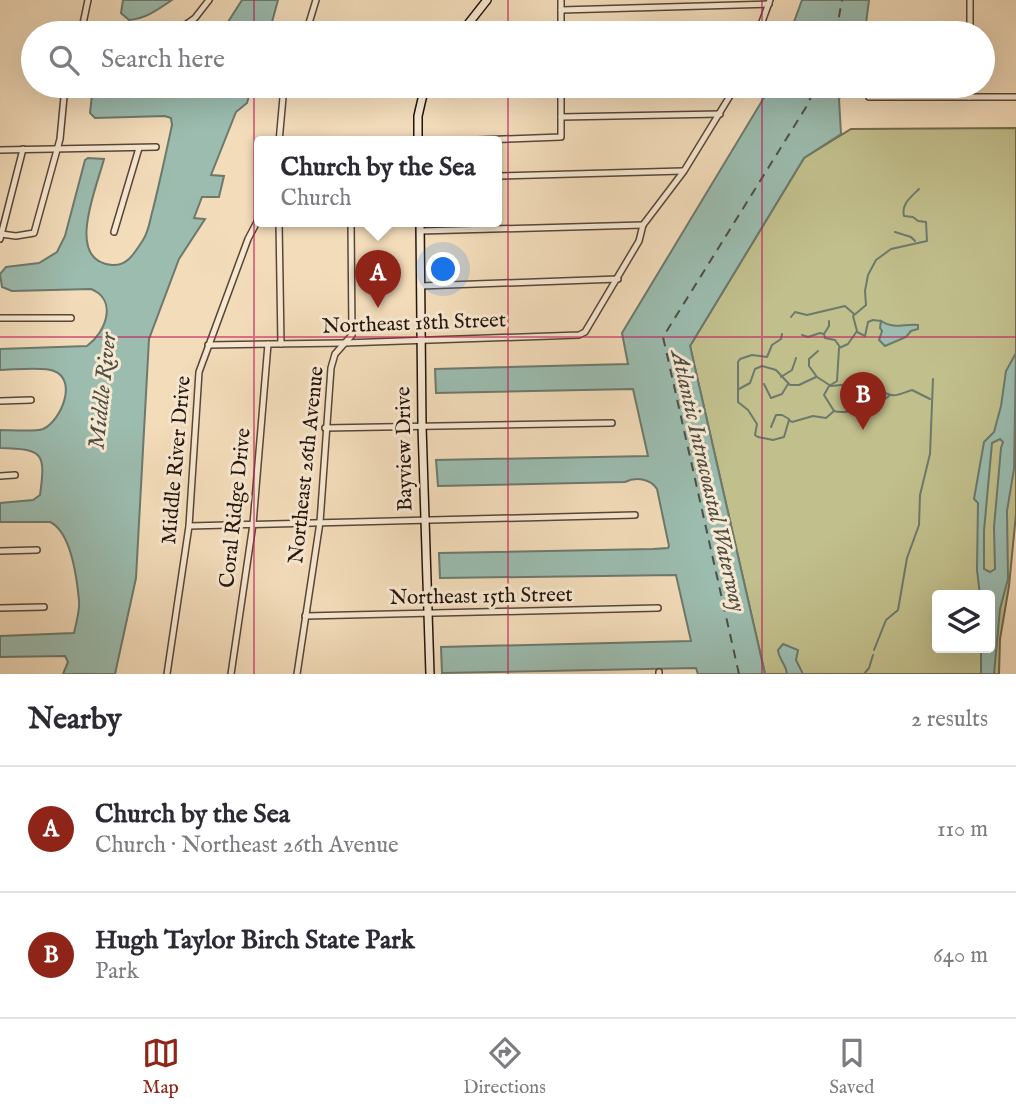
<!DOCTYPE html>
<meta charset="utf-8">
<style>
body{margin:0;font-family:"IM FELL English",serif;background:#f2f2f3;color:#2b2b33}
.controls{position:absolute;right:21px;bottom:21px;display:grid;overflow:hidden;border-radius:7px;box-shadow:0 7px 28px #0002}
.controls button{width:63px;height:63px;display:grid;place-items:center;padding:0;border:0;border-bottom:2px solid #e1e1e2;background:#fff;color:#2b2b33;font:35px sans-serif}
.you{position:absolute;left:444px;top:270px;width:24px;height:24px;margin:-18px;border:5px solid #fff;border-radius:50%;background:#1a73e8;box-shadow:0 0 0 10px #1a73e833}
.badge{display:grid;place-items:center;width:46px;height:46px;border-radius:50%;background:#8f2418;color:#fff;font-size:23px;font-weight:700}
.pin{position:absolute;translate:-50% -58px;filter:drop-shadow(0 2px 4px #0008)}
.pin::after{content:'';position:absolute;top:37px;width:24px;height:21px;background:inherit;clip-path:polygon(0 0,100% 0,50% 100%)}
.popup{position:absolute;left:254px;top:136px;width:248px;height:91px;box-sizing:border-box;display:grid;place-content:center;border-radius:7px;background:#fff;filter:drop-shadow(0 2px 5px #0005);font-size:23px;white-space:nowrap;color:#7c7c81}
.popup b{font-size:26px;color:#2b2b33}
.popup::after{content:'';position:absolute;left:50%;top:100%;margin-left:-14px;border:14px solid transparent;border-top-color:#fff}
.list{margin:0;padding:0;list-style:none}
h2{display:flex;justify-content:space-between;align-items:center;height:91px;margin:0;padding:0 28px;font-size:30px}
h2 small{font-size:23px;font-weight:400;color:#7c7c81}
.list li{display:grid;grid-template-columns:46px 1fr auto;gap:21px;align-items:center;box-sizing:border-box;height:126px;padding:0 28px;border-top:2px solid #e1e1e2}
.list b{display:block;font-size:26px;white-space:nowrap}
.list p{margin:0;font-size:23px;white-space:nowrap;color:#7c7c81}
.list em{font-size:23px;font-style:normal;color:#7c7c81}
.icon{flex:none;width:38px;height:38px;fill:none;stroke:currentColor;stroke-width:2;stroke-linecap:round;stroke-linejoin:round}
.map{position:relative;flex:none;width:1016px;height:674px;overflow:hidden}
.search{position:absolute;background:#fff;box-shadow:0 7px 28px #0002;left:21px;right:21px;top:21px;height:77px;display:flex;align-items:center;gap:18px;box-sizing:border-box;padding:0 24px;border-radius:38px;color:#7c7c81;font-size:26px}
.sheet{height:343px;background:#fff}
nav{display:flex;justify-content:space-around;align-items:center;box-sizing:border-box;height:98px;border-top:2px solid #e1e1e2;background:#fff;font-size:19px;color:#7c7c81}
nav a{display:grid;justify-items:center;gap:4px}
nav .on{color:#8f2418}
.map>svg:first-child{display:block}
</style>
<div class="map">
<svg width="1016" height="674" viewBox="0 0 1016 674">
<rect width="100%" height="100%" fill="#f3dcba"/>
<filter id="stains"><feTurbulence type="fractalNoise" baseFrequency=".00286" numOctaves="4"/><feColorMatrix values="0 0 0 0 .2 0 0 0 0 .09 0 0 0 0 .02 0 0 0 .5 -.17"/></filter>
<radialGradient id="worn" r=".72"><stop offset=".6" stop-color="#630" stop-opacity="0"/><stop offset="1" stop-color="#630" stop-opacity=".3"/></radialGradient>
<path fill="#c1bf8c" stroke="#736a4c" stroke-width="2" fill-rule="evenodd" d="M1016,128V514L1009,586L1000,639L999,674H765L690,346L804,158L851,129ZM937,595H990V648H937Z"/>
<g fill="#9bbcaf" stroke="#6c796d" stroke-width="2" fill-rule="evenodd">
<path d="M123,0H172C159,9 145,19 129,20L121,13Z"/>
<polygon points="242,0 278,0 269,33 221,33"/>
<polygon points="802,0 869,0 866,24 931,25 938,33 790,33"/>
<path d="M93,86H252L247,103L236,112L211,175L224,176L219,197H202L194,218L205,219L179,259L149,339L136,578L115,674H63L68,662L65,656L0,657V636L74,633C76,623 80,611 79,601C77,579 71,532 50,522H0V503L33,500L40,495C46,452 43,449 0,448V430C10,430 35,432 43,429C61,421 78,380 54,371C43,366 13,370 0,370V349L87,346C106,332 118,300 91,289L12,291L2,287L0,274L6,267L39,263L57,252L65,236L85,160L88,158L104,159C97,187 64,261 112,265C128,266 135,252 143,240C149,231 150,219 153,209C160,181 166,153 172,125L171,118L165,116L95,118L90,113Z"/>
<path d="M771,86H848L839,99L841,134L804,158L690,346L765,674H698L696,668L442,673L441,647L691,641L676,575L440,578L439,553L653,549L668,548L669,546L657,489C650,478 635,477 625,482L438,486L436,460L648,456L633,389L436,393L435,369L628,364L622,333Z"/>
<path d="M881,321C894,330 905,323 918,325V329L911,331L906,337L885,346L879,340L882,331L880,328Z"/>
<path d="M1016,353L1014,469L1007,511L1008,579L1000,609L994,674H981V648H990V595H980L977,570L978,503L974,499L984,442L994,432L1001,406L1006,371ZM1000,439L1003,442L1001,448L994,527L995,569L990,572L984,569V531L992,443Z"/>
<path d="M783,644L798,650L796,660L803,674H787C786,664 779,660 778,650Z"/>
</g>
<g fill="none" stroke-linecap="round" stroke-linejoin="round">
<g stroke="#6c796d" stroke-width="2">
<polyline points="895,232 911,237 915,241"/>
<polyline points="791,317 795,312 807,315 845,306 854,314"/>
<polyline points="829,321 829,326 824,334 825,338 835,340 840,347"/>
<polyline points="857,332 865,336 868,322 873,320 881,321"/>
<path d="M782,334L781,339L772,345L767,357L752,355L740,359L738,362V402L748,410L757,424L755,435L758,437L773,440L784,437L789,420L792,422L813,416L826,418L834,411C846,415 857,408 871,409L889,396"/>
<polyline points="802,335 808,337 820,333 824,334"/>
<path d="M818,351L809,359V366L817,377L831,386L851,384L864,390L880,389C893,400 899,394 912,390L930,399"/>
<polyline points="781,377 792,370 796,358"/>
<polyline points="764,384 771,398 782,394 788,384"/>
<polyline points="739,389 750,383 755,369 762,366 776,370 790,385 799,385 816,377"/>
<path d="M834,411L824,395L829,386L837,381L839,348L848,344L857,331L853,316L866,305L865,291L868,275L876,260L891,249L927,241L926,222L918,221L913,217L904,216C901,204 911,197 919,189"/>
<polyline points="771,427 776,415 782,415 789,419"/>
<polyline points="874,650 886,620 898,610 907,558 919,525 920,495 930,454 933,379"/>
<polyline points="864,674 869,668 873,655"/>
</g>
<g stroke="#4e4f44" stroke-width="2" stroke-dasharray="9 7" stroke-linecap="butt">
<polyline points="836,33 842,0"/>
<polyline points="739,674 663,337 808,104 815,86"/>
</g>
<defs>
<g id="street">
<polyline points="561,0 561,33"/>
<polyline points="561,10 769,4"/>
<polyline points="81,33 88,0"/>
<polyline points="174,33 195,18 209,0"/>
<polyline points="306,33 316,0"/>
<polyline points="370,33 561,28"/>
<polyline points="758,33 770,0"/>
<polyline points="970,33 970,0"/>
<polyline points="284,88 397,86"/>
<polyline points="869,97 1016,97"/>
<polyline points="969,97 969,86"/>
<polyline points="561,117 720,114"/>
<polyline points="279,142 284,86"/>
<polyline points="425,142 561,137 561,86"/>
<polyline points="0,150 156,147"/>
<polyline points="497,176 683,171"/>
<polyline points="279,222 281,344"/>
<polyline points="420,231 643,225"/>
<polyline points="114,232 139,148"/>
<polyline points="1,234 16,236 34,233 60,139 65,86"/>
<polyline points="0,239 23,149"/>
<polyline points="420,286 618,279"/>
<polyline points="0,318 71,318"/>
<polyline points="208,345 344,343 579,335 585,332 639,241 643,225 684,171 736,86"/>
<polyline points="0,401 31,400"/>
<polyline points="325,428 612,423"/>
<polyline points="0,476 15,475"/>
<polyline points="189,526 635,515"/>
<polyline points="0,551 37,550"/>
<polyline points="0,608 44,607"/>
<polyline points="305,616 658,608"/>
<polyline points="659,672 659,674"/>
<polyline points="167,674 189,526 199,372 248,239 259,218"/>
<polyline points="231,674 253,524 268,344"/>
<polyline points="297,674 320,522 331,368 335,354 352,335 351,222"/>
</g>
<g id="secondary">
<polyline points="461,33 487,0"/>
<polyline points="418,142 418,116 425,86"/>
<polyline points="420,222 422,426 430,674"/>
</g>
</defs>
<use href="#street" stroke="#584637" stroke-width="8"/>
<use href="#secondary" stroke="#25140b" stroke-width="10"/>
<use href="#street" stroke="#f7e8d2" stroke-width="5"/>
<use href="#secondary" stroke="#f7e8d2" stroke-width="7"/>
</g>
<path fill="none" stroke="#c2185b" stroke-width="2" stroke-opacity="0.55" d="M254,0V33M508,0V33M762,0V33M254,86V674M508,86V674M762,86V674M0,337H1016"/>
<g text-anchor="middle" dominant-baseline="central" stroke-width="6" stroke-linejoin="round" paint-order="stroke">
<g font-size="21" fill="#25140b" stroke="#f7e8d2">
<text transform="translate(414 324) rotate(-2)">Northeast 18th Street</text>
<text transform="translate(405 449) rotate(-91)">Bayview Drive</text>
<text transform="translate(177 460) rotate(-85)">Middle River Drive</text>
<text transform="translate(307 465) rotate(-84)">Northeast 26th Avenue</text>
<text transform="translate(236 508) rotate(-84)">Coral Ridge Drive</text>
<text transform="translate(481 597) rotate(-1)">Northeast 15th Street</text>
</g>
<g font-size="23" font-style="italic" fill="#4e4f44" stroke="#f7e8d2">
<text transform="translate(103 391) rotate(-84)">Middle River</text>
<text transform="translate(708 481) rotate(77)">Atlantic Intracoastal Waterway</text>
</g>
</g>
<rect width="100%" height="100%" filter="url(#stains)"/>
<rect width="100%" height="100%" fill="url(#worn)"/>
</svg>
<div class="controls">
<button><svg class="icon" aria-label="layers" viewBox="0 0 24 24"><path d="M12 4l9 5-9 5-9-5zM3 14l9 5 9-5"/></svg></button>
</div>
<div class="you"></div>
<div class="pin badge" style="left:378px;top:308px">A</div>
<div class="popup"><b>Church by the Sea</b>Church</div>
<div class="pin badge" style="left:863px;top:430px">B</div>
<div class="search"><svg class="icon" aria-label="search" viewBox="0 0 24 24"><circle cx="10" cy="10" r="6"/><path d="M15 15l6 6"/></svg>Search here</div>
</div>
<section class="sheet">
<h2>Nearby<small>2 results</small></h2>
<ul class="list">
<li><span class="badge">A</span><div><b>Church by the Sea</b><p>Church · Northeast 26th Avenue</p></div><em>110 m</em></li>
<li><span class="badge">B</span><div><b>Hugh Taylor Birch State Park</b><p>Park</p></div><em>640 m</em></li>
</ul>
</section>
<nav>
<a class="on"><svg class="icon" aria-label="map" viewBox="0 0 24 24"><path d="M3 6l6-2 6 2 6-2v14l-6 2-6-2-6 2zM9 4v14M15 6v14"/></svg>Map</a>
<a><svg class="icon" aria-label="directions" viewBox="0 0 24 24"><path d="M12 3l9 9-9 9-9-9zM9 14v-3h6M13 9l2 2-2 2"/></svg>Directions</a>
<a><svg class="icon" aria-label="saved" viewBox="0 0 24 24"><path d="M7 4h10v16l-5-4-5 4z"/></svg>Saved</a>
</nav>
